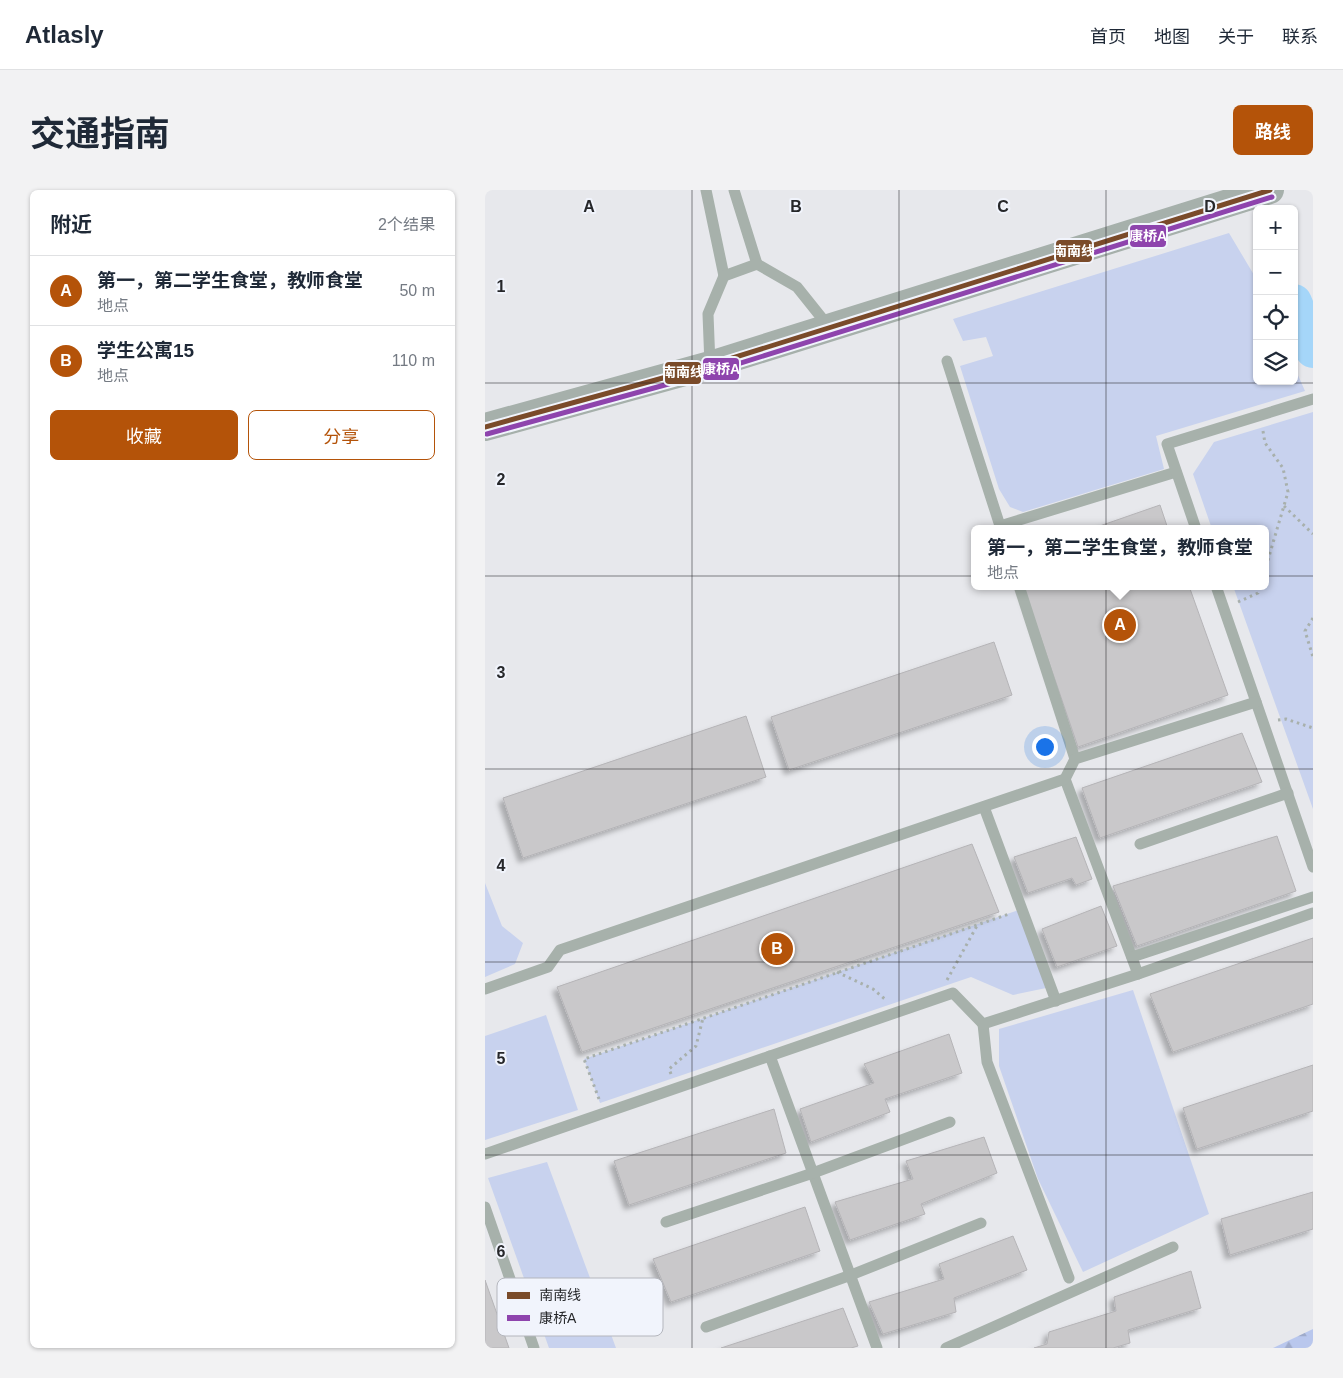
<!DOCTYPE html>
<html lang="zh">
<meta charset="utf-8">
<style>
body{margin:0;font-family:Helvetica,"Noto Sans SC",sans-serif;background:#f2f2f3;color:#1f2937}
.controls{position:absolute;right:15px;top:15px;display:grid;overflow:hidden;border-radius:8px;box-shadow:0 1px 4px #0004}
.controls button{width:45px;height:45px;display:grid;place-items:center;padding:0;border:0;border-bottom:1px solid #e0e1e3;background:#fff;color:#1f2937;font:25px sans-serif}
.you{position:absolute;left:559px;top:556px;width:18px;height:18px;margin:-12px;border:4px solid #fff;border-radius:50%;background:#1a73e8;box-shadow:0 0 0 8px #1a73e833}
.badge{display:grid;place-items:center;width:32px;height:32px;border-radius:50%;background:#b45309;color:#fff;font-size:16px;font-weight:700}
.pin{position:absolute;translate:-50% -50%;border:2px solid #fff;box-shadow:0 1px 5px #0006}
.popup{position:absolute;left:486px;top:335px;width:298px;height:65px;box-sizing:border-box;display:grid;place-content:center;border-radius:8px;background:#fff;filter:drop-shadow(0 1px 4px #0005);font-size:16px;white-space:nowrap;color:#747a83}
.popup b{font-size:19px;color:#1f2937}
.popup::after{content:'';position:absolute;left:50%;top:100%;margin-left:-10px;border:10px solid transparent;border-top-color:#fff}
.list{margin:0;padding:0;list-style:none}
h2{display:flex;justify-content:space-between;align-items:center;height:65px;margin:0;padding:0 20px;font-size:21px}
h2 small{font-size:16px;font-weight:400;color:#747a83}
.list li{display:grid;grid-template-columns:32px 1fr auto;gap:15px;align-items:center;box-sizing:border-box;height:70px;padding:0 20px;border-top:1px solid #e0e1e3}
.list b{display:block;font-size:19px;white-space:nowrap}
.list p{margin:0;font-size:16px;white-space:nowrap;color:#747a83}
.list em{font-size:16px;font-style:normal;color:#747a83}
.actions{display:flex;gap:10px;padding:15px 20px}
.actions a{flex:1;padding:11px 0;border:1px solid #b45309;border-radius:8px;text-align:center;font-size:18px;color:#b45309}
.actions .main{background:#b45309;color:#fff}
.icon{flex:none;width:28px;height:28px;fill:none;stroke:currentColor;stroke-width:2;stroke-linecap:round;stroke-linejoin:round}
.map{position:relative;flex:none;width:828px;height:1158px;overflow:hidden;border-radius:8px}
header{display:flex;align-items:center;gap:30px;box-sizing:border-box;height:70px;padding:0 25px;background:#fff;border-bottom:1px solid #e0e1e3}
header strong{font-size:24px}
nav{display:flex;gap:28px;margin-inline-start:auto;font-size:18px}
.intro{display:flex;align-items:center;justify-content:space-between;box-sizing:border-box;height:120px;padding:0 30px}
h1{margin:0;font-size:35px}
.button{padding:12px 22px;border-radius:8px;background:#b45309;color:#fff;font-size:18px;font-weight:700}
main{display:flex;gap:30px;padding:0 30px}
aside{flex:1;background:#fff;border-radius:8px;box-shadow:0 1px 4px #0004}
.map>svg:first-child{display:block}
</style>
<header>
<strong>Atlasly</strong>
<nav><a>首页</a><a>地图</a><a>关于</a><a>联系</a></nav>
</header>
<div class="intro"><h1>交通指南</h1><a class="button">路线</a></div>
<main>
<aside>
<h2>附近<small>2个结果</small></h2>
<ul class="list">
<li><span class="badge">A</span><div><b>第一，第二学生食堂，教师食堂</b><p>地点</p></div><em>50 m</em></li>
<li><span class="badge">B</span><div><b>学生公寓15</b><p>地点</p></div><em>110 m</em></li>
</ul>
<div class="actions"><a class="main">收藏</a><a>分享</a></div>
</aside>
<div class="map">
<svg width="828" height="1158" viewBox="0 0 828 1158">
<defs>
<pattern id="forest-firs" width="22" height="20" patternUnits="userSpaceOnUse" patternTransform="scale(1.25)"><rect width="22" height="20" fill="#b9c7ed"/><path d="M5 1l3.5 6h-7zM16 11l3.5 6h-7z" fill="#9fabcb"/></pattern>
<filter id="shadow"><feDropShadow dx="-4.5" dy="4.5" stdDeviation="2.5" flood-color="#0004"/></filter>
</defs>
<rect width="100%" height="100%" fill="#e7e8ec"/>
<g fill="#c8d2ee">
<polygon points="744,43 772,90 772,191 809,191 809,176 820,201 671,246 679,279 538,322 525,317 514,299 475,176 508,166 501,147 478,151 468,129"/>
<polygon points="828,222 828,619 748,396 780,396 780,339 727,339 708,284 729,252"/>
<polygon points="0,693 17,736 38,753 30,774 0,787"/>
<polygon points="537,719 566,797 528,805 486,787 115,913 99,869"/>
<polygon points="648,800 724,1024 598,1082 553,989 514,876 514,839"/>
<polygon points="61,825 93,920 0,950 0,846"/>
<polygon points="62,972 131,1158 64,1158 3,988"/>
</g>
<polygon fill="url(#forest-firs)" points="828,1139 828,1158 788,1158"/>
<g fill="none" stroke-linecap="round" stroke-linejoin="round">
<polyline stroke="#a5d6f9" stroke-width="36" points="809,112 828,160"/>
</g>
<g fill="#c9c8ca" stroke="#b5b4b7" filter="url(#shadow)">
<polygon points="675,315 683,339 606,339"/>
<polygon points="538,396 704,396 743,505 593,557"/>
<polygon points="509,452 527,505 304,580 286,527"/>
<polygon points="261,526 281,587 38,668 18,608"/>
<polygon points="757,543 777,592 615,648 597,598"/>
<polygon points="792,646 811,701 652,756 628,696"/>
<polygon points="591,647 607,689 591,695 587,688 543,703 529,667"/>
<polygon points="487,654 514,722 97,862 72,797"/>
<polygon points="616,716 632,756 572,777 557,739"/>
<polygon points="828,748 828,814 688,862 665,804"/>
<polygon points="464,844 477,883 400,909 405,922 326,952 315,919 389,893 379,874"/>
<polygon points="828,875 828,921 712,959 698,918"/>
<polygon points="289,919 301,963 144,1015 129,971"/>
<polygon points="499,947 512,983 436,1014 440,1024 365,1050 350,1012 428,989 421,971"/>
<polygon points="828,1002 828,1039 745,1065 736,1029"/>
<polygon points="320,1017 335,1061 186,1112 168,1069"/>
<polygon points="528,1046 542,1080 469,1108 471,1122 398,1144 384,1112 459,1089 454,1074"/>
<polygon points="706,1081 716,1118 643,1140 645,1153 628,1158 549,1158 562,1154 564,1142 631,1121 629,1107"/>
<polygon points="0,1090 24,1158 0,1158"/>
<polygon points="358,1118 373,1156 366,1158 236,1158"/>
</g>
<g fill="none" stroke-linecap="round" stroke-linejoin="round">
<g stroke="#a8b0ac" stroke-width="3" stroke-dasharray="2.5 4" stroke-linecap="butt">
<polyline points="778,241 780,253 798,278 803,302 780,380"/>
<polyline points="799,316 828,344"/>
<polyline points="753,412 773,403 775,396"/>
<polyline points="828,428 820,441 828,467"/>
<polyline points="793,530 801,529 828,538"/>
<polyline points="352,782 388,799 401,810"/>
<polyline points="462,790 493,734"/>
<polyline points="186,884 184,879 211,856 218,828"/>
<polyline points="114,909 99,869 524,724"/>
</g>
<g stroke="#a7b1ab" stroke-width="11">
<polyline points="221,0 239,86"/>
<polyline points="249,0 272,74"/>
<polyline points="462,171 516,339"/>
<polyline points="225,175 223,124 239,86 272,74 312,97 344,137"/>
<polyline points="515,336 691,282"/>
<polyline points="711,339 682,254 828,209"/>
<polyline points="534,396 590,569"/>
<polyline points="731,396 828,677"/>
<polyline points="580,589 653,784"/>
<polyline points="499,617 571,811"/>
<polyline points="655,654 803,603"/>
<polyline points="647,767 828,707"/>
<polyline points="0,799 63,777 75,760 580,589 590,569 771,512"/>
<polyline points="498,834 502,872 584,1088"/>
<polyline points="285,866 392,1158"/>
<polyline points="0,964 468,803 498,834 653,784 828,723"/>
<polyline points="0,1017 49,1158"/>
<polyline points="181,1032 328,983 465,932"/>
<polyline points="221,1137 366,1085 496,1033"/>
<polyline points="461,1158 688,1057"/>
</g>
<polyline stroke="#a6b0ab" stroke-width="28" points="0,237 225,175 785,0"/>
<defs>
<polyline id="bus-1" points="0,237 225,175 785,0"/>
<polyline id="bus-2" points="2,244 227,182 787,7"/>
</defs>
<use href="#bus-1" stroke="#f1f4fc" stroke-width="9"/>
<use href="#bus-2" stroke="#f1f4fc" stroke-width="9"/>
<use href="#bus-1" stroke="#7a4b2a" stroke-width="5"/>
<use href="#bus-2" stroke="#8e44ad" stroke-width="5"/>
</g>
<path fill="none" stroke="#26272a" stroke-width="1" stroke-opacity="0.55" d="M207,0V1158M414,0V1158M621,0V1158M0,193H828M0,386H828M0,579H828M0,772H828M0,965H828"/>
<rect x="12" y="1088" width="166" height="58" rx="8" fill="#f1f4fc" stroke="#b4b6bd" stroke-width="1"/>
<rect x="22" y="1102" width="23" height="7" fill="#7a4b2a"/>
<rect x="22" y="1125" width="23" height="6" fill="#8e44ad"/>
<g font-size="14" fill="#26272a">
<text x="54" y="1110">南南线</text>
<text x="54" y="1133">康桥A</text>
</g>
<g font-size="16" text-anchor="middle" font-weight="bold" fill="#26272a" stroke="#f1f4fc" stroke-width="4" stroke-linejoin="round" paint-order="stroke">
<text x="104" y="22">A</text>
<text x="311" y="22">B</text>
<text x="518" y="22">C</text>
<text x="725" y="22">D</text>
<text x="16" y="102">1</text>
<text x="16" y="295">2</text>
<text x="16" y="488">3</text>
<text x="16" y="681">4</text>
<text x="16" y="874">5</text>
<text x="16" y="1067">6</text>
</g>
<g stroke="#f1f4fc" stroke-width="2">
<rect x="644" y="34" width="38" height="24" rx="5" fill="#8e44ad"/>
<rect x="570" y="49" width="38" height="24" rx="5" fill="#7a4b2a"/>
<rect x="217" y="167" width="38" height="24" rx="5" fill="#8e44ad"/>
<rect x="179" y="171" width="38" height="24" rx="5" fill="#7a4b2a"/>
</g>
<g font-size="14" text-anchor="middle" font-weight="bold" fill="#fff">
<text x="663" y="51">康桥A</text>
<text x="589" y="66">南南线</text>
<text x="236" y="184">康桥A</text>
<text x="198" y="187">南南线</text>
</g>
</svg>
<div class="controls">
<button>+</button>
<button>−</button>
<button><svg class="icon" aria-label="locate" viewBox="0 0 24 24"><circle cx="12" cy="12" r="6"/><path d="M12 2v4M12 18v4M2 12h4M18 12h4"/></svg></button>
<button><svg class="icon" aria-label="layers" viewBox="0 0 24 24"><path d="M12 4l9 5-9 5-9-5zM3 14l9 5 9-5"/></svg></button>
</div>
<div class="you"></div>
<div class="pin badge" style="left:635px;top:435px">A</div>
<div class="popup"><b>第一，第二学生食堂，教师食堂</b>地点</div>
<div class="pin badge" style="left:292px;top:759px">B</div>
</div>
</main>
